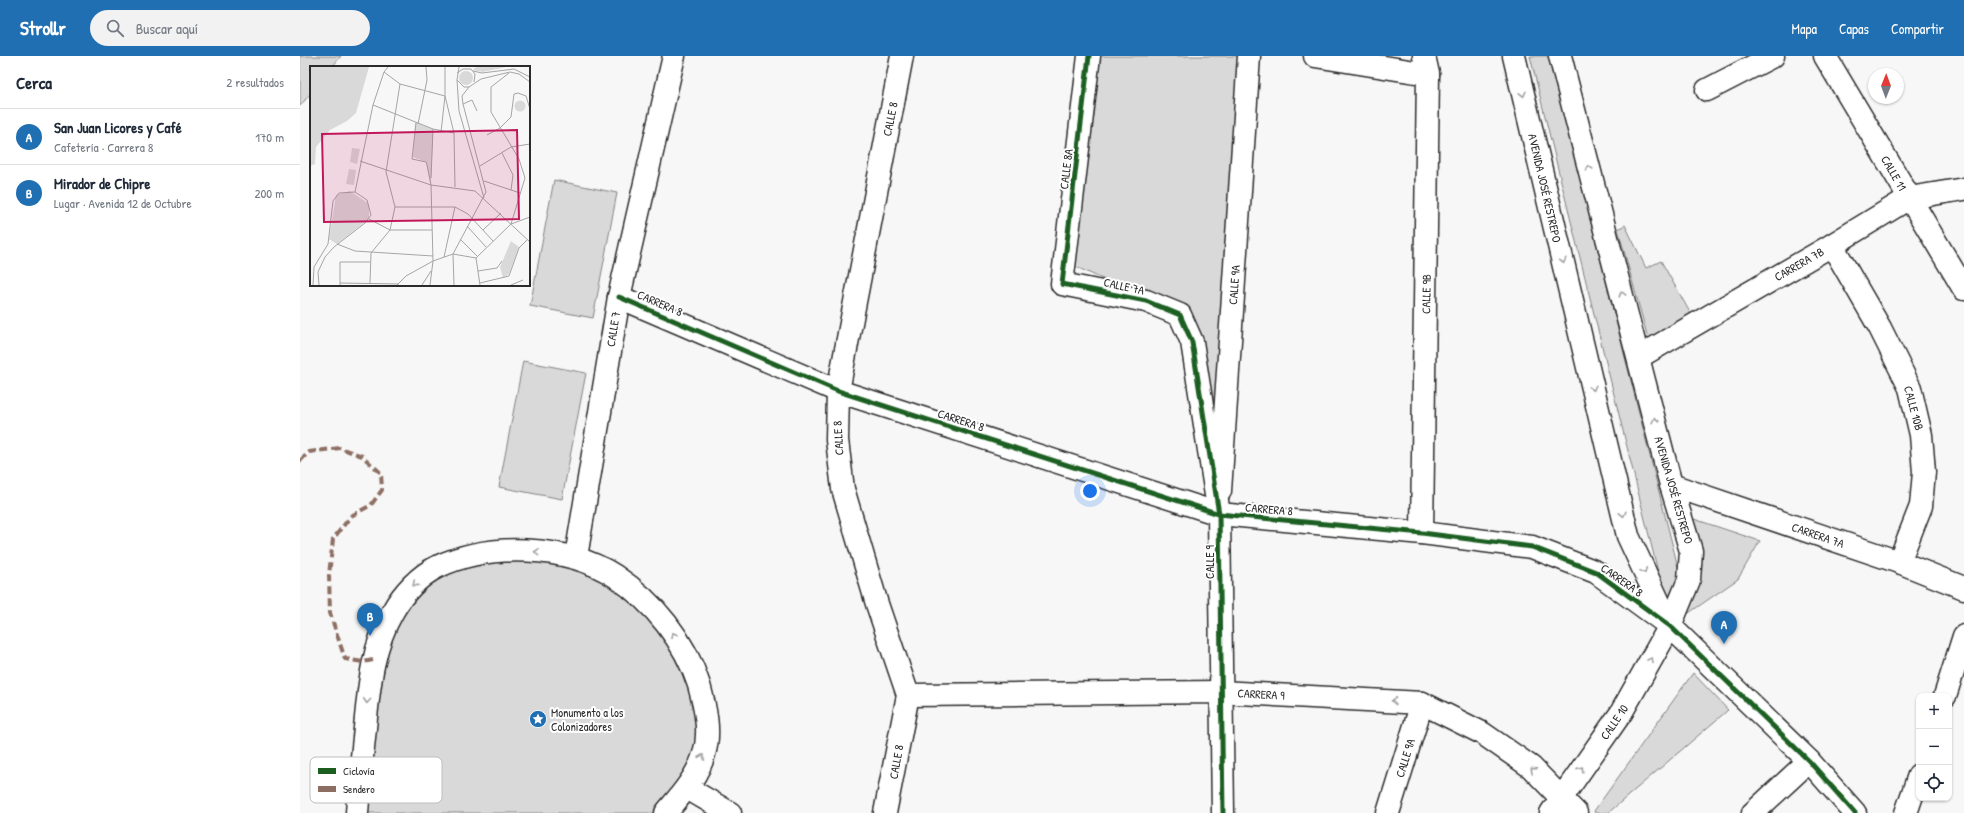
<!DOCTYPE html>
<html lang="es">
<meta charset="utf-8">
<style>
body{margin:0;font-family:"Patrick Hand",sans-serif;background:#f2f2f3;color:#1f2937}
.controls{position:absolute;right:12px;bottom:12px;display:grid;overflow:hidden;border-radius:8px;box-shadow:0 1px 3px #0004}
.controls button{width:36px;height:36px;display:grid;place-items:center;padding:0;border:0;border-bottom:1px solid #e0e1e3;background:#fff;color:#1f2937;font:20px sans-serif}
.compass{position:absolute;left:1568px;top:12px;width:36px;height:36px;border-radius:50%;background:#fff;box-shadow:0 1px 3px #0004;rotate:1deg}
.you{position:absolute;left:790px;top:435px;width:14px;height:14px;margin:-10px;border:3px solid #fff;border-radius:50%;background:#1a73e8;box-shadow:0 0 0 6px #1a73e833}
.badge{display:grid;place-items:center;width:26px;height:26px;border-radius:50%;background:#1f6fb2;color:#fff;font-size:13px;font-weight:700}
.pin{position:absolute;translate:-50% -33px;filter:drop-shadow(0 1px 2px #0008)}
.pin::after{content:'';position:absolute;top:21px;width:14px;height:12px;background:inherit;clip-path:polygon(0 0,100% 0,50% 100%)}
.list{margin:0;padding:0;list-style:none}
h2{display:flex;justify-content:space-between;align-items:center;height:52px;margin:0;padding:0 16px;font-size:17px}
h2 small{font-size:13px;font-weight:400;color:#747a83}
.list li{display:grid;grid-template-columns:26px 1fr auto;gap:12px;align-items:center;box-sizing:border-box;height:56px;padding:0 16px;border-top:1px solid #e0e1e3}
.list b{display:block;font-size:15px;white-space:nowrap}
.list p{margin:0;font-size:13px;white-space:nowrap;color:#747a83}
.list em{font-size:13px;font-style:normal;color:#747a83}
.icon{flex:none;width:22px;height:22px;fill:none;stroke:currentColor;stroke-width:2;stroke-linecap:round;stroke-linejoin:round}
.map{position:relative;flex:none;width:1664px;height:757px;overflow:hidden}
header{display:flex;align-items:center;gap:24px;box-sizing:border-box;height:56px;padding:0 20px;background:#1f6fb2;color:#fff}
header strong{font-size:19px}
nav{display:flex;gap:22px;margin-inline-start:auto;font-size:14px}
.search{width:280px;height:36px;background:#f2f2f3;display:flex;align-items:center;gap:10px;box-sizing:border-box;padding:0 14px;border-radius:22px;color:#747a83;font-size:15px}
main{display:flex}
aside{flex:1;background:#fff}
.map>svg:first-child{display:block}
</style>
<header>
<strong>Strollr</strong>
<div class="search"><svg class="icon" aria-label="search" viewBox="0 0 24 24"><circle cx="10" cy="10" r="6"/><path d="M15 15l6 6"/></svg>Buscar aquí</div>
<nav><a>Mapa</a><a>Capas</a><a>Compartir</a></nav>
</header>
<main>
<aside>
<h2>Cerca<small>2 resultados</small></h2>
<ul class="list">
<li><span class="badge">A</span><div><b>San Juan Licores y Café</b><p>Cafetería · Carrera 8</p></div><em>170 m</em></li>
<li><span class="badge">B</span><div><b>Mirador de Chipre</b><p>Lugar · Avenida 12 de Octubre</p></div><em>200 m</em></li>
</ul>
</aside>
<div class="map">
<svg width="1664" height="757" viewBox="0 0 1664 757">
<rect width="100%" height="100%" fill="#f7f7f7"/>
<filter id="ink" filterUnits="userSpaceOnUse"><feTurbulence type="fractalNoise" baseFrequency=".025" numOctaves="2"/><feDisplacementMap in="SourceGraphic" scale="8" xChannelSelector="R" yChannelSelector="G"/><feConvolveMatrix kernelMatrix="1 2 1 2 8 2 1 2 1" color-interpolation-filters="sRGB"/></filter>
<g filter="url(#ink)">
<g fill="#d9d9d9" stroke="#828282">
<polygon points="0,0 41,0 32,11 11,11 11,37 0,50"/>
<polygon points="785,0 949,0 919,458 883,256 862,250 774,210"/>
<polygon points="1230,0 1249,0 1384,535 1391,462 1460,485 1438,523 1370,570 1365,544"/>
<polygon points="254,124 317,137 293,262 230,250"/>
<polygon points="1325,169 1346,212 1361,205 1392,260 1349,286 1318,173"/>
<polygon points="223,305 286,317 262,443 199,431"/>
<polygon points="168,500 276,501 371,573 408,676 366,757 57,757 94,554"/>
<polygon points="1393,617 1428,654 1308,757 1295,757 1294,755"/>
</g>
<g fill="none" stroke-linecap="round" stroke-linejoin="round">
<defs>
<g id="minor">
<polyline points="1015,0 1128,18"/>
<polyline points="1525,0 1664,233"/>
<polyline points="1407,34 1473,0"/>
<polyline points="1532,189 1580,272 1610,332 1621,379 1624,416 1621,450 1599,506"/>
<polyline points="319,241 374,0"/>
<polyline points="1339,301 1532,189 1609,142 1664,133"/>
<polyline points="1371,429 1599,506 1664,532"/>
<polyline points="920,435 949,0"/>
<polyline points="1122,477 1128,18 1124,0"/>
<polyline points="608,639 920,636 1122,647 1182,677 1231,711 1276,757"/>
<polyline points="1645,640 1664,580"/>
<polyline points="387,732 430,757"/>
<polyline points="585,757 608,639 577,548 543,433 537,384 538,335 602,0"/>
<polyline points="1088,757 1122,647"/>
<polyline points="1453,757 1509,705"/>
<polyline points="1606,757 1619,719"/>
</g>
<g id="tertiary">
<polyline points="789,0 762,228 846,245 880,259 892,286 919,458 923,757"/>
<polyline points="276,501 319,241 538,335 919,458 1122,477 1232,491 1296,516 1370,570 1509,705 1555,757"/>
</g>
<g id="secondary">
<polyline points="1214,0 1328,480 1370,570"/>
<path d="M57,757C59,729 62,701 65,672C69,631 72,591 93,555C103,537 119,520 137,511C189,486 267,489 315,520C354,546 385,585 399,629C405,651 411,676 404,698C398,720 380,740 366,757"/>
<polyline points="1251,757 1321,657 1370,570 1389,524 1391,495 1371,429 1260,0"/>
</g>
</defs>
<use href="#minor" stroke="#2b2b2b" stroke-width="25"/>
<use href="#tertiary" stroke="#2b2b2b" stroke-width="25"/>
<use href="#secondary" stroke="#2b2b2b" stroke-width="25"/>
<use href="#minor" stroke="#fff" stroke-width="22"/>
<use href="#tertiary" stroke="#fff" stroke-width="22"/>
<use href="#secondary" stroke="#fff" stroke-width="22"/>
<polyline stroke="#8d6e63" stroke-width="4" stroke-dasharray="8 4" stroke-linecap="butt" points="0,405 9,396 40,392 62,400 81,417 82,434 71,449 51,460 33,483 29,519 30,557 45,603 63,606 73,604"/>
<defs>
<g id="cycleway">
<polyline points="789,0 762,228 846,245 880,259 892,286 919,458 923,757"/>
<polyline points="319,241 538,335 919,458 1122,477 1232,491 1296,516 1370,570 1509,705 1555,757"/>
</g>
</defs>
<use href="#cycleway" stroke="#fff" stroke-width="8"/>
<use href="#cycleway" stroke="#1b5e20" stroke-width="5"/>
</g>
<defs><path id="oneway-chevron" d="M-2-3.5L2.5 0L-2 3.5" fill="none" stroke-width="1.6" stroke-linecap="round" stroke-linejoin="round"/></defs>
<g stroke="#a0a0a0">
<use href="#oneway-chevron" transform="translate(1223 38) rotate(77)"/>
<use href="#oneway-chevron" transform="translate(1289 112) rotate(-105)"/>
<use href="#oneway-chevron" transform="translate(1263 205) rotate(77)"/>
<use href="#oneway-chevron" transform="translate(1322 238) rotate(-105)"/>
<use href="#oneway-chevron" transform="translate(1293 332) rotate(77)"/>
<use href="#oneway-chevron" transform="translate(1355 364) rotate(-104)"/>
<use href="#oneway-chevron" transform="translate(1323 458) rotate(77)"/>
<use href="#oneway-chevron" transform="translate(237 496) rotate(-173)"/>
<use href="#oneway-chevron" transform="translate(1344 515) rotate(66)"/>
<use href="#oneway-chevron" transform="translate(115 528) rotate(140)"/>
<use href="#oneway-chevron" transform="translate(374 579) rotate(-121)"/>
<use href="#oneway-chevron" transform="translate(1351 604) rotate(-61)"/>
<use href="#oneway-chevron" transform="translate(67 645) rotate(95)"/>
<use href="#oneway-chevron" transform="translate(1094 645) rotate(-177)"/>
<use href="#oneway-chevron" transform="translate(402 701) rotate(-68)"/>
<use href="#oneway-chevron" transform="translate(1281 713) rotate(-55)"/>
<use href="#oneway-chevron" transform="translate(1233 714) rotate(-138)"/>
</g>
</g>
<defs>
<symbol id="sight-disc" viewBox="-11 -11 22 22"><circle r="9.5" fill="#1f6fb2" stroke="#fff"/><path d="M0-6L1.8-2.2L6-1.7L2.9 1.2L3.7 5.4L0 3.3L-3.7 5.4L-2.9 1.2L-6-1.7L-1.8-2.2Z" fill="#fff"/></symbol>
</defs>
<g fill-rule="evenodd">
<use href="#sight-disc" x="228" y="653" width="20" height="20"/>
</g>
<g text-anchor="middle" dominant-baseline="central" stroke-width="4" stroke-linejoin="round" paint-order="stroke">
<g font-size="12" fill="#2b2b2b" stroke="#fff">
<text transform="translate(590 63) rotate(-79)">CALLE 8</text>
<text transform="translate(766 113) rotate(-83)">CALLE 8A</text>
<text transform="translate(1594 117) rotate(60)">CALLE 11</text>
<text transform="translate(1245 132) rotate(77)">AVENIDA JOSÉ RESTREPO</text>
<text transform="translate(1499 208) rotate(-30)">CARRERA 7B</text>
<text transform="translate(934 229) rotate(-86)">CALLE 9A</text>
<text transform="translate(824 230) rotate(12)">CALLE 7A</text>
<text transform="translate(1126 238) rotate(-89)">CALLE 9B</text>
<text transform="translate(360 247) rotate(23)">CARRERA 8</text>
<text transform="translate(313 273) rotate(-81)">CALLE 7</text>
<text transform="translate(1614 352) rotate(75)">CALLE 10B</text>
<text transform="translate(661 364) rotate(18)">CARRERA 8</text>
<text transform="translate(538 382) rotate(-93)">CALLE 8</text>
<text transform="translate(1374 434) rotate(74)">AVENIDA JOSÉ RESTREPO</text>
<text transform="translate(969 453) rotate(5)">CARRERA 8</text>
<text transform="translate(1518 479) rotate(19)">CARRERA 7A</text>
<text transform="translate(909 506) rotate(-90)">CALLE 9</text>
<text transform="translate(1322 524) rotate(35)">CARRERA 8</text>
<text transform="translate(961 638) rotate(3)">CARRERA 9</text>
<text transform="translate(1314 666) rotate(-56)">CALLE 10</text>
<text transform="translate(1105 702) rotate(-73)">CALLE 9A</text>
<text transform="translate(596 706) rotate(-80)">CALLE 8</text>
</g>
<g font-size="12" fill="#2b2b2b" stroke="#fff" text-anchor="start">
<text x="251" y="656">Monumento a los<tspan x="251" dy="14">Colonizadores</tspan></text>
</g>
</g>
<g transform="translate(10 10)">
<rect width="220" height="220" fill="#f7f7f7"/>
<path d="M0,1H59L46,47L37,55L20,64L6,81L5,98L0,100ZM166,1H196L173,6L163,4ZM149 12a7 7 0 1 1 14 0a7 7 0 1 1-14 0ZM204.5 40a5.5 5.5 0 1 1 11 0a5.5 5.5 0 1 1-11 0ZM105,56L123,63L121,119L116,96L103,91ZM42,82L50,83L47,98L40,96ZM39,103L46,104L44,119L36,118ZM40,125L59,138V153L27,178L19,173L26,129ZM201,175L209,181L199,208L193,212L190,201Z" fill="#d9d9d9"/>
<path fill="none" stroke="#a5a5a5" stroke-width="1" d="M135,1V30L144,67L145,121M149,1L147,14L154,21H159L171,13L200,6L209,8L220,16M163,5L172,7L204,3L220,11M74,6L90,18L135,30L131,66M147,7L153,3H161L165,8L164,16M147,14L149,45L174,132M153,38L162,34L167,45M63,39L123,63L144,67M108,58L117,14L116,1M177,69L190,62L201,51L204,28L208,27L216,30L220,43M192,87L203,109L201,124M50,95L121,119L165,125L220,176M170,100L201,81L220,78M121,112L123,63M174,115L210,127M45,126L63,39L74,6L78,1M85,141H145L158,148L183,175M59,153L80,164H122M201,158L220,151M157,160L176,181M173,164L191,147M150,173L167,190M27,178L45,185L123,190M143,188L166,192M134,191L145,141M168,205L187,202L192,195M30,217L89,218M60,217L61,187L80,164L85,141L76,106L90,18M170,217L199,210L209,182L217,174M3,219L4,201L18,178L23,135L29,127L45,126L57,134L61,149L55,157L24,181L15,191L8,206L9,219M30,219V196H60M87,219L96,210L123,195L121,119L117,99L116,96L102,93L106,57M112,219L121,205M120,219L123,195L143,188M144,219L143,188L176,126L153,38L152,30L159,21M170,219L166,192L201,158L215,112L209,93L181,46V21L199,7M201,219L213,214"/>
<path fill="#c2185b" fill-opacity="0.15" stroke="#c2185b" stroke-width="2" d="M207,64L209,153L14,156L12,68Z"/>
<rect width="220" height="220" fill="none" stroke="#2b2b2b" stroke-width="2"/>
</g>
<rect x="10" y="701" width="132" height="46" rx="6" fill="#fff" stroke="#bfbfbf" stroke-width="1"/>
<rect x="18" y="712" width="18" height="6" fill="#1b5e20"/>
<rect x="18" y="730" width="18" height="6" fill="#8d6e63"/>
<g font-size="11" fill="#2b2b2b">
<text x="43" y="719">Ciclovía</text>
<text x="43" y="737">Sendero</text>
</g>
</svg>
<div class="controls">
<button>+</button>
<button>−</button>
<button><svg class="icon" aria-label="locate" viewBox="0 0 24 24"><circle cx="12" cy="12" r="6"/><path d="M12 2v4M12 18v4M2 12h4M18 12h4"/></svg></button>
</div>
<svg class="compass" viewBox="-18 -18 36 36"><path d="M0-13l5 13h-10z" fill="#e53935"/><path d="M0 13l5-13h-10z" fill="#747a83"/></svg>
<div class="you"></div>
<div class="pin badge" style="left:1424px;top:588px">A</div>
<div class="pin badge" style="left:70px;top:580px">B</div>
</div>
</main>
